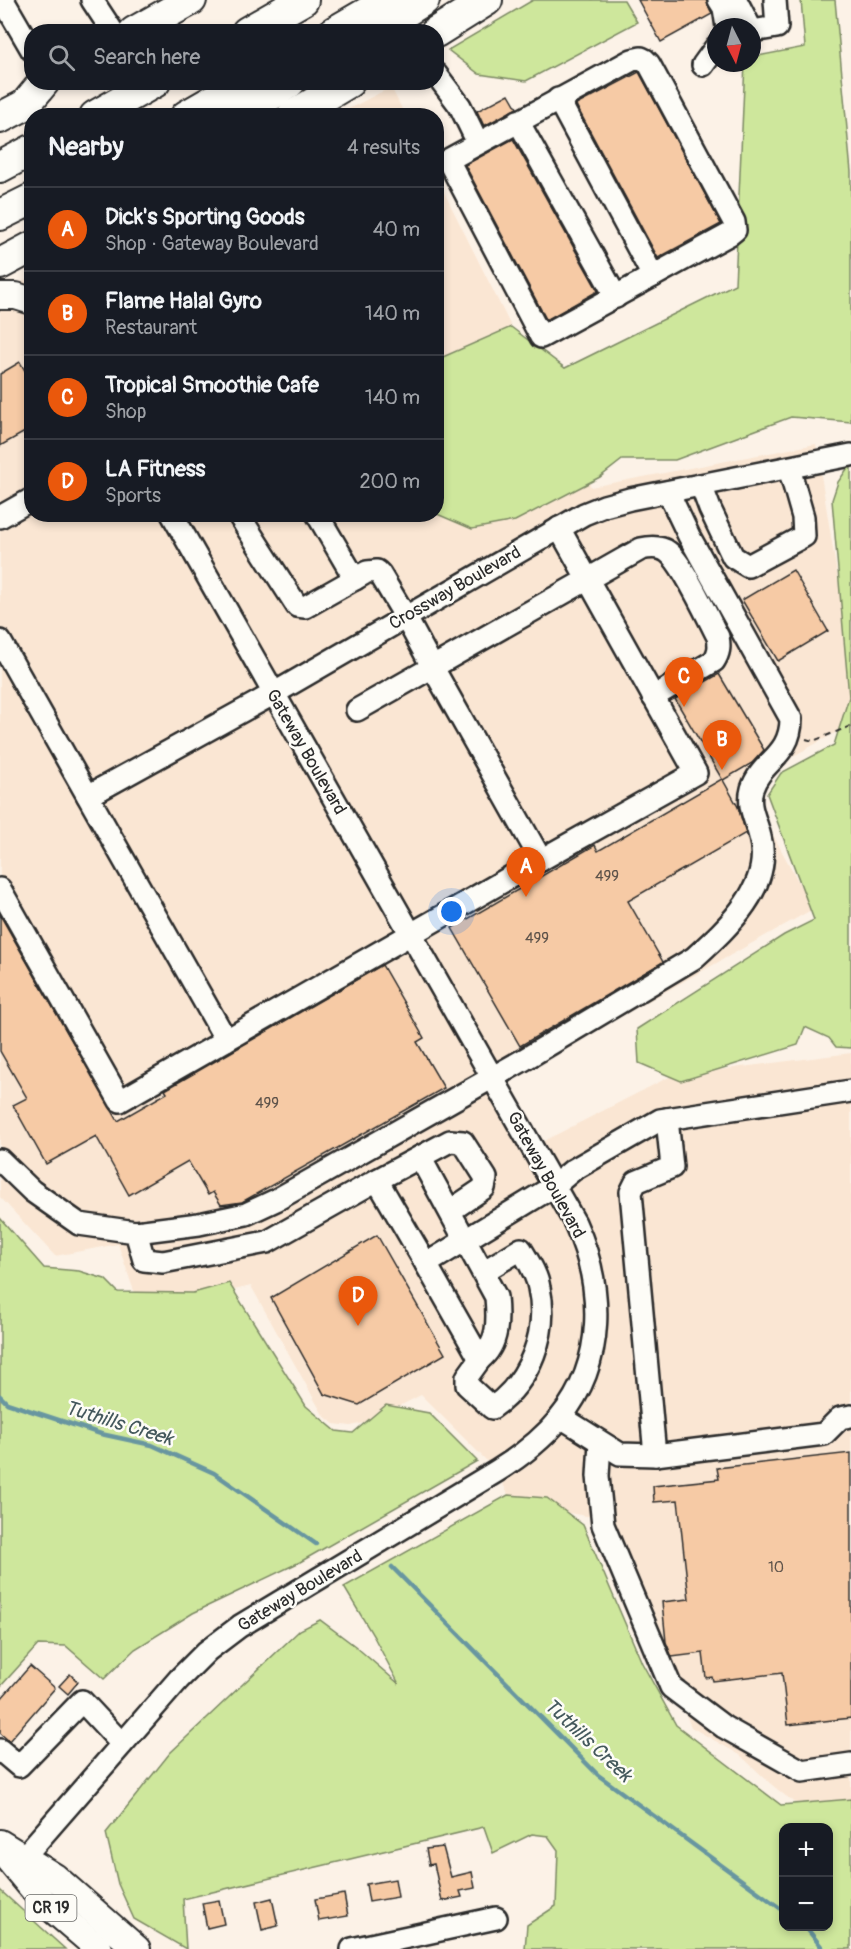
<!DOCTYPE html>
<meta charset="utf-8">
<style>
body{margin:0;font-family:Pangolin,sans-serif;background:#20242c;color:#f1f3f6}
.controls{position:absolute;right:18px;bottom:18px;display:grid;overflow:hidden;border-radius:12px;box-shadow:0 3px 9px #0003}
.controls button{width:54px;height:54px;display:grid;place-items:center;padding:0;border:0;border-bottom:2px solid #363941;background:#171b24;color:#f1f3f6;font:30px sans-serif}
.compass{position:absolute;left:707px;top:18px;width:54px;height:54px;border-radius:50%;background:#171b24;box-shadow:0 3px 9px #0003;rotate:174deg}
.you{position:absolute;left:452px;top:912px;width:21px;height:21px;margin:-15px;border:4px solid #fff;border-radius:50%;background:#1a73e8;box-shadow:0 0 0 9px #1a73e833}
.badge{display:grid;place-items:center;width:39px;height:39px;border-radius:50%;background:#ea580c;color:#fff;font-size:20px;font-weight:700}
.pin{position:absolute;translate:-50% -50px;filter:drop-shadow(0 2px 3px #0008)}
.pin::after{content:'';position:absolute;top:32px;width:21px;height:18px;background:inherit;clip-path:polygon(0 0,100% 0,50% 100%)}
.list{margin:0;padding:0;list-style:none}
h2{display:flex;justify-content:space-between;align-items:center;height:78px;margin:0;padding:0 24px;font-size:26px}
h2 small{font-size:20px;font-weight:400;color:#9ea1a6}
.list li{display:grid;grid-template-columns:39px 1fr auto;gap:18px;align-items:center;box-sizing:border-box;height:84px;padding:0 24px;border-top:2px solid #363941}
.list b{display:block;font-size:22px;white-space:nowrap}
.list p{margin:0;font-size:20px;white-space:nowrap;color:#9ea1a6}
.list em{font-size:20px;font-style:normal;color:#9ea1a6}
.icon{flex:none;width:33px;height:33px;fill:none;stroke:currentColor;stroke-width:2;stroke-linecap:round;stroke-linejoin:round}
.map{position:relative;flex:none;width:851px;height:1949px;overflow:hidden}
.search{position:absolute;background:#171b24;box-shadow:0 3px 9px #0003;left:24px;top:24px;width:420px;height:66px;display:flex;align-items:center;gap:15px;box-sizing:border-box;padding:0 21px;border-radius:24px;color:#9ea1a6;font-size:22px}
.panel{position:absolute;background:#171b24;box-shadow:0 3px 9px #0003;left:24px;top:108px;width:420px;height:414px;border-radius:24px}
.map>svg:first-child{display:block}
</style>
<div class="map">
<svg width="851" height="1949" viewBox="0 0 851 1949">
<rect width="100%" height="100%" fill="#fcf2e7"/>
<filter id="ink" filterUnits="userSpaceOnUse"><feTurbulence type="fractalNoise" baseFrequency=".0167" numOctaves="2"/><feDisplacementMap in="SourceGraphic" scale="12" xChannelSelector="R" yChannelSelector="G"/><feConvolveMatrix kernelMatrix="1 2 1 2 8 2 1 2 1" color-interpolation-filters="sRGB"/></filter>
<g filter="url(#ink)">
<g fill="#fae6d3">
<polygon points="391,87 405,115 337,115"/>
<polygon points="437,178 591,487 816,444 851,660 851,724 745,783 813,909 497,1086 532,1147 671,1076 851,1053 851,1807 807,1813 772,1785 740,1755 691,1727 645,1616 592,1517 512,1503 497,1471 421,1395 368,1422 351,1426 334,1424 323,1415 251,1286 141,1312 118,1244 55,1256 0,1197 0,293 31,277 32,514 436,514"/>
</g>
<g fill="#cee79c" stroke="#7c8964" stroke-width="1.5" fill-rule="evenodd">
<polygon points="533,0 624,0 637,22 526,81 479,74 448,50"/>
<polygon points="801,0 835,0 851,172 851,422 791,417 675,460 622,460 600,477 515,521 472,529 437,514 436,360 511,327 565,368 735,284 745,63 752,63 752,57 805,47"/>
<polygon points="849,466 851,466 851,1048 836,1047 829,1038 805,1027 798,1045 681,1081 639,1063 637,1029 784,935 814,920 767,794 781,773 834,745 849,697 832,500 838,482"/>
<polygon points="0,1218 44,1268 79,1271 105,1279 118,1292 193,1293 229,1283 306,1406 336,1431 353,1433 386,1405 429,1413 477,1461 300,1562 193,1613 135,1649 104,1679 66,1646 38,1645 0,1687"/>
<path d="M508,1495L547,1498L583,1525L642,1663L676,1725L781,1805L851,1799V1949H525L527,1925L556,1906L558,1850L548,1836L532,1834L493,1853L484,1827L183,1899L186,1949L134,1919L118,1884L106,1833L170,1753L300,1630L320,1620L355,1646L399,1684L374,1637L344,1587ZM784,1828H828V1926H784Z"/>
<polygon points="0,1890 1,1891 65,1949 0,1949"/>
</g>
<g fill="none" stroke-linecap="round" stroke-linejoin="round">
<g stroke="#6896a0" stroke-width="4.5">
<polyline points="0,1396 7,1403 101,1434 152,1445 214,1473 316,1544"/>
<polyline points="392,1567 598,1775 784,1911"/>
<polyline points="805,1926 823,1949"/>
</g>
</g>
<g fill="#f6caa5" stroke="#2b2b2b" stroke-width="1.5">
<polygon points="638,0 706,0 712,14 661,42"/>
<polygon points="639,72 721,224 658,258 576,105"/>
<polygon points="509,94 517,108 484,126 477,111"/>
<polygon points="513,139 598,291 548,319 546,319 465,165"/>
<polygon points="20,362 32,383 32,428 0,446 0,374"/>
<polygon points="793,570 828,631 778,661 742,600"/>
<polygon points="719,674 764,750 752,763 723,780 738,807 746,833 628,901 663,962 520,1046 452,928 595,845 598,851 722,779 675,699"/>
<polygon points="0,915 118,1121 167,1093 165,1090 382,965 424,1038 417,1042 444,1088 242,1202 221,1205 213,1192 208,1195 188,1161 129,1195 96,1136 46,1164 13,1105 27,1098 0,1051"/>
<polygon points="377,1235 445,1354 359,1405 324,1394 271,1298"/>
<polygon points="851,1453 851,1718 788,1725 782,1673 713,1681 712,1677 706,1678 703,1653 672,1657 666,1642 662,1602 689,1599 678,1500 654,1502 653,1486 719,1479 717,1468"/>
<polygon points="30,1666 55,1688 9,1741 0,1733 0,1700"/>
<polygon points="70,1674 78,1682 68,1694 59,1686"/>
<polygon points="443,1847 451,1877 472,1872 475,1888 460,1891 462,1897 442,1901 434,1864 429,1865 426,1849"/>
<polygon points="395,1879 398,1897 369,1902 366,1884"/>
<polygon points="344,1894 348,1916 319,1921 315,1899"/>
<polygon points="272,1898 278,1926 262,1930 256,1902"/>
<polygon points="219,1900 224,1924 207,1928 202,1903"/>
</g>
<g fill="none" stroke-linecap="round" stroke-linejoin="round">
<defs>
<g id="minor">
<polyline points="3,0 32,50"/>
<polyline points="92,0 113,32"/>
<polyline points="719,0 724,8 727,27"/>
<polyline points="736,0 750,27"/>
<polyline points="752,31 777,27 775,0"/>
<polygon points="641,58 645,60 649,64 734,222 735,230 730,234 541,337 448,160 632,60"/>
<polyline points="703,65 716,47"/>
<polyline points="436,74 460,106 478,143"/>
<polyline points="558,99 653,276"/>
<polyline points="518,121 616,297"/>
<polyline points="701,485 710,509 733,557 748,566 804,536 803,517 789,468"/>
<polyline points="238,514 297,606 305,607 367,572 377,571 380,574 405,616 433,668 541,860"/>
<polyline points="317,514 355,579"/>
<polyline points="0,517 32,499"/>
<polyline points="0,641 226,1040"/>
<path d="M357,710L641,549C650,547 660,546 668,552C683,563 708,618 718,637C720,647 719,653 714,661L653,697"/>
<polyline points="88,796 273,694 584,514 604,506 630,499 851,455"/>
<polyline points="0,889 120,1101 528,867 696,773 559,528"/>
<polyline points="420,1157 450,1141 463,1142 486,1178 484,1188 450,1211"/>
<polyline points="0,1160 32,1191 79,1224 136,1232 144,1260 163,1262 267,1242 377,1180 426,1264 554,1186 573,1170 660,1120 851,1091"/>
<path d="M377,1180L420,1157L496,1297C498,1319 499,1344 480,1359L426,1264"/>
<path d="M136,1232L199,1224L246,1214L276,1200L525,1059L694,958C727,928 774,886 760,837C756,819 747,807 752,789C761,761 791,756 791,719L689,536L668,492"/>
<path d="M480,1359L467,1377V1385L492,1408C530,1382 549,1332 539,1288C537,1274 528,1261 521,1249L483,1272"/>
<polyline points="561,1417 620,1454 655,1455 824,1434 840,1418 851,1416"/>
<polyline points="600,1442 598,1476 603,1525 671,1687 724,1727 802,1771 851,1764"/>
<polyline points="655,1455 631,1192 636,1182 672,1167 667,1119"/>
<polyline points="0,1750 19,1766 82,1701 122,1744"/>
<path d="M15,1867L179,1679L207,1651L240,1626L497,1471C521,1456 542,1440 560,1418C606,1362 604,1286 575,1223L172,514"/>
<polyline points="352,1949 496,1918"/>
</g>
<g id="major">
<polyline points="0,296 16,296 32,301"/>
<polyline points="0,1843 55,1877 137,1949"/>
<polyline points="4,1854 43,1901 99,1949"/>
</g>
<g id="highway">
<polyline points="134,32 191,0"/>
<polyline points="247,32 303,0"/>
<polyline points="334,32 389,0"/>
<polyline points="373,32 424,0"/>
<polyline points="436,32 487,0"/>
<polyline points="95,116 155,82"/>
<polyline points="186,116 245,82"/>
<polyline points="240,116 290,82"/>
<polyline points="292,116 349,82"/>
<polyline points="0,118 25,105 44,82"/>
<polyline points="0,167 32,150"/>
<polyline points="0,215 32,199"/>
<polyline points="0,264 32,247"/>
</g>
</defs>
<use href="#minor" stroke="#2b2b2b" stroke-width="26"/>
<use href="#major" stroke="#2b2b2b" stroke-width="30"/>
<use href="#highway" stroke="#2b2b2b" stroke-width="34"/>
<polyline stroke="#2b2b2b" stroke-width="2" stroke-dasharray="6 4.5" stroke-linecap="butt" points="806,739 813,741 851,726"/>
<use href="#minor" stroke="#fdfcf7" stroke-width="21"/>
<use href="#major" stroke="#fdfcf7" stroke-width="26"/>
<use href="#highway" stroke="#fdfcf7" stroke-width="30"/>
</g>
</g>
<g text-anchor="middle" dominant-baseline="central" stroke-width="5" stroke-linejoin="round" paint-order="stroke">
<g font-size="15" fill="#5e534a">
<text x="607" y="876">499</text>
<text x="537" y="938">499</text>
<text x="267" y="1103">499</text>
<text x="776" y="1567">10</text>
</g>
<rect fill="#fdfcf7" stroke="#6a6a68" stroke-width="1.5" x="25.5" y="1895" width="51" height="26" rx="4.5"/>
<g font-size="16" font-weight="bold" fill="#2b2b2b">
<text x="51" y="1908">CR 19</text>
</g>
<g font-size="18" fill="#2b2b2b" stroke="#fdfcf7">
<text transform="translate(455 588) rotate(-30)">Crossway Boulevard</text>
<text transform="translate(306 752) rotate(60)">Gateway Boulevard</text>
<text transform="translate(546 1175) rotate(61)">Gateway Boulevard</text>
<text transform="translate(300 1591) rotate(-31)">Gateway Boulevard</text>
</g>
<g font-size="20" font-style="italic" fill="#44585c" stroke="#fdfcf7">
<text transform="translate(119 1423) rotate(17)">Tuthills Creek</text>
<text transform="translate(588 1740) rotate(43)">Tuthills Creek</text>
</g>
</g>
</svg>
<div class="controls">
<button>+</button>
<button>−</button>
</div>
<svg class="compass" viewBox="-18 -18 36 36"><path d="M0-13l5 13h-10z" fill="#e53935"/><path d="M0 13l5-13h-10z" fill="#9ea1a6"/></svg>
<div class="you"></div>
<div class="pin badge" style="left:526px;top:897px">A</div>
<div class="pin badge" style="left:722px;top:770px">B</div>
<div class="pin badge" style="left:684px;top:707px">C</div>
<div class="pin badge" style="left:358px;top:1326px">D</div>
<div class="search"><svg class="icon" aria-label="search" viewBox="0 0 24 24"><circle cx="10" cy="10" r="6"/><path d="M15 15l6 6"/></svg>Search here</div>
<section class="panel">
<h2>Nearby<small>4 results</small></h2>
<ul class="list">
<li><span class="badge">A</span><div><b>Dick's Sporting Goods</b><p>Shop · Gateway Boulevard</p></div><em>40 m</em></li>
<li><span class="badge">B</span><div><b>Flame Halal Gyro</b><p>Restaurant</p></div><em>140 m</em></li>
<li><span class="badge">C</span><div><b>Tropical Smoothie Cafe</b><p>Shop</p></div><em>140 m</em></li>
<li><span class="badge">D</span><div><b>LA Fitness</b><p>Sports</p></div><em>200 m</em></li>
</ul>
</section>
</div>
